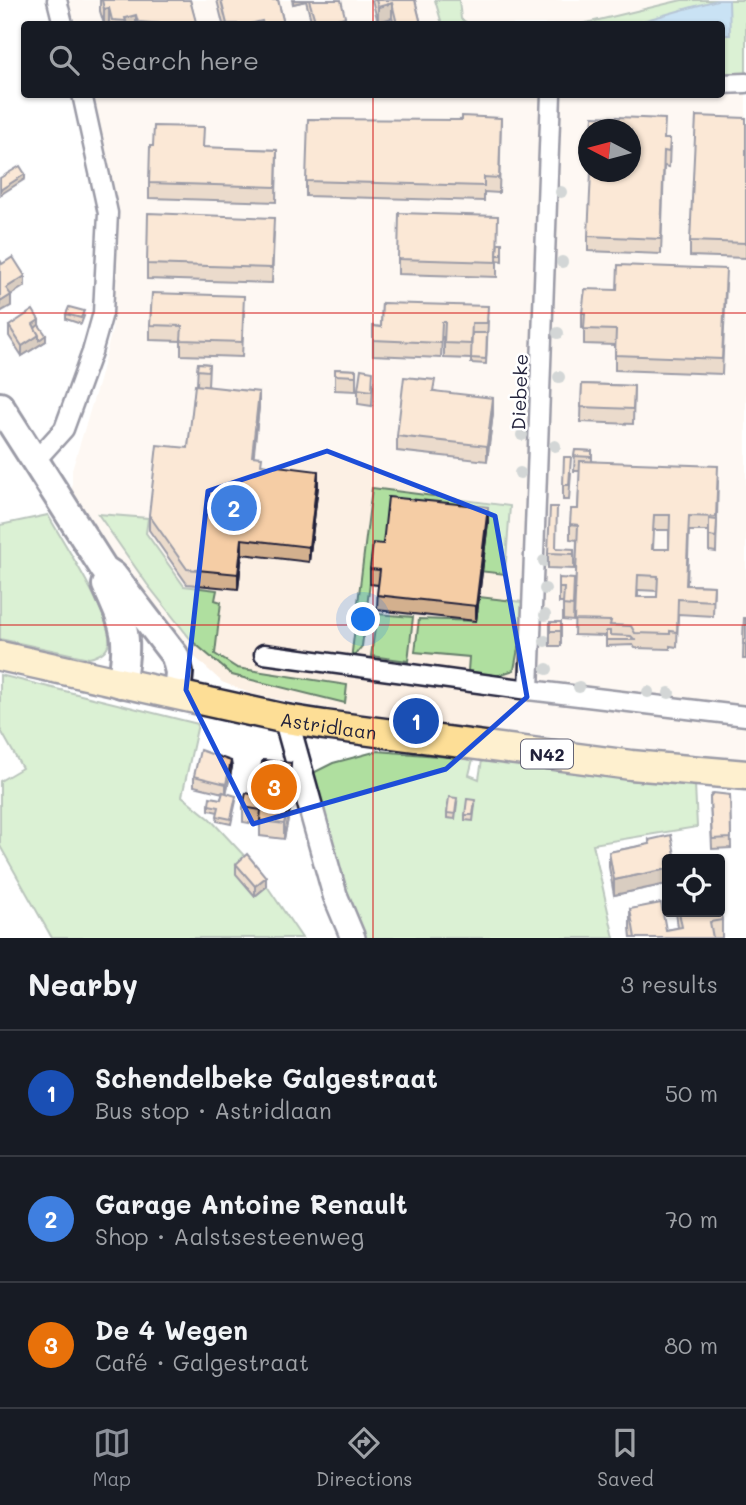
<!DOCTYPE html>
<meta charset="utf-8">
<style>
body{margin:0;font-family:Mali,sans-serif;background:#20242c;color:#f1f3f6}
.controls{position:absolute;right:21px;bottom:21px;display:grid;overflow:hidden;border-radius:7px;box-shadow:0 2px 5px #0004}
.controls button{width:63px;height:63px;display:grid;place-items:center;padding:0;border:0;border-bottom:2px solid #363941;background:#171b24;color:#f1f3f6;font:35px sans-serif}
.compass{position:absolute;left:578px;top:119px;width:63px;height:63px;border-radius:50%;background:#171b24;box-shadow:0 2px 5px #0004;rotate:276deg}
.you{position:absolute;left:364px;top:620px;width:24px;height:24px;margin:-18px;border:5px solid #fff;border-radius:50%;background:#1a73e8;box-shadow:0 0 0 10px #1a73e833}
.badge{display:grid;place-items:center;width:46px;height:46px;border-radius:50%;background:#8c9099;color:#fff;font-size:23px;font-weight:700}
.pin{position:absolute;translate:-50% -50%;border:4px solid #fff;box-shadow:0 2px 7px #0006}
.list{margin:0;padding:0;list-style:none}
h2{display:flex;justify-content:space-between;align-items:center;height:91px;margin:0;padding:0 28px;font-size:30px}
h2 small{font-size:23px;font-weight:400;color:#9ea1a6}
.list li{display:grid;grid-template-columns:46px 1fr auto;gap:21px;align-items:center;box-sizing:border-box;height:126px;padding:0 28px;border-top:2px solid #363941}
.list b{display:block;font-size:26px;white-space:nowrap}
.list p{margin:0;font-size:23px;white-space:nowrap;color:#9ea1a6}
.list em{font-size:23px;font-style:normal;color:#9ea1a6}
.icon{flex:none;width:38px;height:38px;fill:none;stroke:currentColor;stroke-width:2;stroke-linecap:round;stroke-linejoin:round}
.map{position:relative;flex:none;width:746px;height:938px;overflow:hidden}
.search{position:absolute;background:#171b24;box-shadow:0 2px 5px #0004;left:21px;right:21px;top:21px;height:77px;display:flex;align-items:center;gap:18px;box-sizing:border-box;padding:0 24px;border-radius:7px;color:#9ea1a6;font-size:26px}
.sheet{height:469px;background:#171b24}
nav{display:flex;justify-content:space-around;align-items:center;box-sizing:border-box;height:98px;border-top:2px solid #363941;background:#171b24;font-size:19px;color:#9ea1a6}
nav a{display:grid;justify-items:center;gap:4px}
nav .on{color:#8c9099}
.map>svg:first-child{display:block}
</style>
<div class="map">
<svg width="746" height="938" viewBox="0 0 746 938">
<rect width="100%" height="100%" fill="#fff"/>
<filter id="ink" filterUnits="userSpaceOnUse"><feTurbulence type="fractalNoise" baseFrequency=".0143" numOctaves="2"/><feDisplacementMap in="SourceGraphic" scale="14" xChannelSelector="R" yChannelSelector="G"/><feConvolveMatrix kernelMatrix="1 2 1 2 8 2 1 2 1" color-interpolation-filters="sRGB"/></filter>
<g filter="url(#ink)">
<path fill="#fcf0e4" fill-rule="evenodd" d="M68,0H746V759L623,748L462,728L329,709L254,695L222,682L187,650L144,602L80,515L72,498V470L99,381L112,330L116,276L117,217L93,95L722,94V24H75ZM588,130H630V172H588Z"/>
<g fill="#afdf9f" stroke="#68806d" stroke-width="2">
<polygon points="435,0 459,0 461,19 469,24 442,24"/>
<polygon points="682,0 746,0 746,73 722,73 722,24 582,24"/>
<polygon points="372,488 510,506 505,574 373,559 362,646 351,660"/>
<polygon points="98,514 148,518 146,533 184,586 217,590 215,600 221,602 215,654 237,668 347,685 345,703 232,675 192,641 147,584"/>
<path d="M48,515C61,539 113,618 109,642C107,652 98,656 89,658L0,639V525Z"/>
<polygon points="479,597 522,602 520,638 514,670 496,676 468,671 469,657 415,652 419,619 476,621"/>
<polygon points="377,614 413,617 408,661 371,656"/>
<polygon points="0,675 198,724 182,796 210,819 252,864 302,938 52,938 0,846 0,781 22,768 0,729"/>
<polygon points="378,751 473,759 469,775 479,779 482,760 695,784 697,827 593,844 614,938 360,938 309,775 333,763"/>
</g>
<polygon fill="#88bfe6" stroke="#5f80a2" stroke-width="2" points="717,0 729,0 730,35 722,35 722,24 632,24"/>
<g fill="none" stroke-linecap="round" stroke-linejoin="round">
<defs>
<g id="minor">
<polyline points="57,0 63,24"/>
<polyline points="722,84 746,83"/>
<polyline points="35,461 64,429 92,352 103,313 108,213 82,94"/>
<polyline points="264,654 529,690 746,716"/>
<polyline points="529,690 551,94"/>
</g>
<polyline id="tertiary" points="286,719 335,895 353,938"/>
<g id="secondary">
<polyline points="0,406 104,569 113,575 175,656 179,672 177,695"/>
<path d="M106,585C125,628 130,636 121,684"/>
</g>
<g id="primary">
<path id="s1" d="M0,656L286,719L324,725L631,765L746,775"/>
</g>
</defs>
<use href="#minor" stroke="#22223b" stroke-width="23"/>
<use href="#tertiary" stroke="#22223b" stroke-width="28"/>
<use href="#secondary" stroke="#22223b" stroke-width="32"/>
<use href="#primary" stroke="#22223b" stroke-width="33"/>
<use href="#minor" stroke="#fff" stroke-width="18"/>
<use href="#tertiary" stroke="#fff" stroke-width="23"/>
<use href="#secondary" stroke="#fff" stroke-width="26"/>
<use href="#primary" stroke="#fdde96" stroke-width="28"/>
</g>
<g fill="#9da5a4">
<circle cx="561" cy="192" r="6"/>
<circle cx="562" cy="262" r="6"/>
<circle cx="558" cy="333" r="6"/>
<circle cx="559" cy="377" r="6"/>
<circle cx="522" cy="435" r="6"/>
<circle cx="555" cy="446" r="6"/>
<circle cx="520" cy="473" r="6"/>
<circle cx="544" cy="561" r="6"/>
<circle cx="545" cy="589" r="6"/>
<circle cx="545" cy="615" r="6"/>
<circle cx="545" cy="641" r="6"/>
<circle cx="547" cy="669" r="6"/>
<circle cx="579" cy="687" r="6"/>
<circle cx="648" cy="692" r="6"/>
<circle cx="669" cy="693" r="6"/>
</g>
<g fill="#d3b08e" stroke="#22223b" stroke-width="2" fill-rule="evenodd">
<polygon points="100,0 190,0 196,24 109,24 109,23 104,24 100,11"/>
<polygon points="217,0 278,0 284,24 223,24"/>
<polygon points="292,0 341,0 345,24 312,24 306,1 293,4"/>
<polygon points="372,0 415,0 421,24 394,24 392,18 378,22"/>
<polygon points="501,118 499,193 484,192 484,201 306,196 306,181 457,120"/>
<polygon points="746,118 746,258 690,256 690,241"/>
<polygon points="665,139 670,139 669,167 664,166 661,254 588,251 588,236"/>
<polygon points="153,146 277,150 276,202 149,198 149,183"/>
<polygon points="274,233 272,283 147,279 147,264"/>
<polygon points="498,243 502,248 502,261 497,260 497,277 398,274 398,259"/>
<polygon points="726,284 722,374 615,370 615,345 584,344 584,328 582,328 582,313 617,290"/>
<polygon points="382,303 488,321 486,364 471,363 471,359 444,358 444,337 442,337 441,358 373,355 373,326 381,327"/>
<polygon points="244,311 242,357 181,355 181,341 150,340 150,325"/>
<polygon points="66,314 84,316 81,324 66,319"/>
<polygon points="9,326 39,326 46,341 22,356 9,336"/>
<polygon points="198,363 209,364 208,386 259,407 253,456 262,464 318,486 309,562 242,554 238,589 187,584 149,530 149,515 188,448 197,385"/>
<polygon points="335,369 356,370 356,391 335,390"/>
<polygon points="582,384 634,386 633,424 581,422"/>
<polygon points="373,386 372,406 358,404 358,389"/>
<polygon points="435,391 493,413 487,461 397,451 397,436"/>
<path d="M575,450L592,451V461L718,481L716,552L709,551V531H689L687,585L714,586L713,616L678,614L677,647L670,646V649L635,648L633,645L606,646V636L574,635L577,540L570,539V524L578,509L580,471H574ZM654,530H669V549H653ZM638,590L658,591L657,597H638Z"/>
<polygon points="571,472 569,500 563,500 563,485"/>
<polygon points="488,522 476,621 377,610 378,585 370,584 370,569 383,544"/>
<polygon points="556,548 574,554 574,569 548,568 548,553"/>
<polygon points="559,578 574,594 573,621 563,620 563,603 559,603"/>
<polygon points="744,618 746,618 746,659 743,659"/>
<rect x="550" y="622" width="11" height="24"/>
<polygon points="291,763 289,783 292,799 284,839 260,836 260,825 243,822 243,807"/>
<polygon points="232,767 226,793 236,801 231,824 217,821 218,812 209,810 209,805 221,799 223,793 194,786 194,776"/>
<polygon points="730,795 731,848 712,849 710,797"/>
<polygon points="457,803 455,819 447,818 447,813"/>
<polygon points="475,805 473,821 465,820 465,815"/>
<polygon points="649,840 667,859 667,884 614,895 609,867 609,852 649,844"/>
<polygon points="236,864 266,887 255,896 236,874"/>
<polygon points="630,909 666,930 678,928 676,912 720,912 722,920 722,938 631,938 630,928"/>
</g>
<g fill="#ac9074" stroke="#22223b" stroke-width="2">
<polygon points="293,0 306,0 306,1 293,4"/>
<polygon points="392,3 392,18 378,22 378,7"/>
<polygon points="109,8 109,23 104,24 104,9"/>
<polygon points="136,15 136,24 126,24 125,18"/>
<polygon points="345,17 345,24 317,24"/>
<polygon points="25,174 25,179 0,195 0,190"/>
<polygon points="25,276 25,286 6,298 6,288"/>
<polygon points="11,295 11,306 0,312 0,302"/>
<polygon points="39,320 39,330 35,333 33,324"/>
<polygon points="39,335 46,335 46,341 22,356 22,346"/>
<polygon points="259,392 259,407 252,471 252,456"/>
<polygon points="493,398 493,413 487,461 487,446"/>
<polygon points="318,471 318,486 309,562 309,547"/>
<polygon points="488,507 488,522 476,621 476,606"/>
<polygon points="242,539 242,554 238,589 238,574"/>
<polygon points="231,761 232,767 226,794 226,784"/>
<polygon points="292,784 292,799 284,839 284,824"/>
<polygon points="667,869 667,884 614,895 614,880"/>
<polygon points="266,877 266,887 255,896 255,886"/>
</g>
<g fill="#f5cda5" stroke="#22223b" stroke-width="2" fill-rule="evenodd">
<polygon points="102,0 190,0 196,22 190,24 164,24 138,22 136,15 125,18 126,21 112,20 109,8 104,9"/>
<polygon points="221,0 278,0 284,24 263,24 262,21 250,24 227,24"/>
<polygon points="309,0 341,0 345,17 316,24"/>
<polygon points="376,0 415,0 421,24 397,24 392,3 378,7"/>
<polygon points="462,116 501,118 499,178 484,177 484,186 306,181 308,119 457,120 462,120"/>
<polygon points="593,116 665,119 664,139 670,139 669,152 664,151 661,239 588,236 591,172 631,172 631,130 592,130"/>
<polygon points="696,116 746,118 746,243 690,241"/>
<polygon points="154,126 204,127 203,147 277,150 276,187 149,183 150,146 153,146"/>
<polygon points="20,166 25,174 0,190 0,178"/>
<polygon points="148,213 274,218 272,268 147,264"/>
<polygon points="399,213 498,216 497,262 398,259"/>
<polygon points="498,243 502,243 502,255 497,255"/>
<polygon points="13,257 25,276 6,288 11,295 0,302 0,260 2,264"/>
<polygon points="618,265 726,269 722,359 615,355 616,330 584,329 585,313 582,313 585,289 617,290"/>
<polygon points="152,293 244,296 242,342 181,340 182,326 150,325"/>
<polygon points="382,303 488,306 487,323 472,323 471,344 444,343 445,322 442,322 441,343 373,340 373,326 381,327"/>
<polygon points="69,307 84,311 81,318 66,314"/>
<polygon points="33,310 39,320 33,324 39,335 22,346 9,326"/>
<polygon points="39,325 46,335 39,340 39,335 35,328"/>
<polygon points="472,333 487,333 486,359 471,358"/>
<polygon points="198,363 209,364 208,371 197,370"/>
<polygon points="335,369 356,370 356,376 335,375"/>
<polygon points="361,369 373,371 372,391 358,389"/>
<polygon points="404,377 435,380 433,391 493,398 487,446 397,436"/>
<polygon points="582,384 634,386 633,409 581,407"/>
<polygon points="195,385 259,392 252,456 262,457 261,464 318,471 309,547 242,539 238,574 187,569 149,515 157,445 188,448"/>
<polygon points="575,450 592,451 592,457 574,456"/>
<polygon points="564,457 571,457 569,485 563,485"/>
<path d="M580,461L718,466L716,517L689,516L686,585L714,586L713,601L678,599L677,632L670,631V634L635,633L631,626L610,625L611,621L574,620L578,525L570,524L571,509H578ZM654,515H670L669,549H652ZM638,575L658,576L657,597H637Z"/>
<polygon points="388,497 488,507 476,606 377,595 380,570 370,569 373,543 383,544"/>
<polygon points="550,507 557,507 556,548 574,549 574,554 548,553"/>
<polygon points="709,519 717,520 716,537 709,536"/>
<polygon points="559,578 574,579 573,606 563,605 564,588 559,588"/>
<polygon points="744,618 746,618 746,644 743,644"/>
<rect x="550" y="622" width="11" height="9"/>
<polygon points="606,631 610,631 610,635 631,636 635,640 606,640"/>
<polygon points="200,750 231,761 226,784 194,776"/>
<polygon points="263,760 291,763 290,772 290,767 263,762"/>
<polygon points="262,762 290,767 288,783 259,781"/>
<polygon points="258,781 292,784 284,824 260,821 261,810 243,807 246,793 256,795"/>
<polygon points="223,792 236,796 231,819 217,816 219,807 209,805 210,797 221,799"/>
<polygon points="713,793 730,795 731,838 712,839 710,797"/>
<polygon points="449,797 457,798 455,814 447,813"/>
<polygon points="467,799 475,800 473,815 465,815"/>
<polygon points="671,835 676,859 667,859 667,869 614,880 609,852 650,844 649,840"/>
<polygon points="247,854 266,877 255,886 236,864"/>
<polygon points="661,903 666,930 682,927 679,912 720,912 720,910 722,920 710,922 713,938 635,938 630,909"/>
</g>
</g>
<path d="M0 0H746V938H0ZM327,451L495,516L527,697L446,769L253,824L186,690L208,491Z" fill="#fff" fill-opacity=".55" fill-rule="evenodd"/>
<path fill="none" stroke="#1d4ed8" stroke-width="5" stroke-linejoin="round" d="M327,451L495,516L527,697L446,769L253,824L186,690L208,491Z"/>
<path fill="none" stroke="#d62828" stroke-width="2" stroke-opacity="0.55" d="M373,0V24M373,94V938M0,313H746M0,625H746"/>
<g text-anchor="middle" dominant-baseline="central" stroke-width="5" stroke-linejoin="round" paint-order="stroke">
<rect fill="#fff" stroke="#646476" stroke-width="2" x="521" y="739.5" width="52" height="29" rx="5"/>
<g font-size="18" font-weight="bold" fill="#22223b">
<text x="547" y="754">N42</text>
</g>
<g font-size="19" fill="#22223b" stroke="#fff">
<text transform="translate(519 392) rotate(-88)">Diebeke</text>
<text stroke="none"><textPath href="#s1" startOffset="336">Astridlaan</textPath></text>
</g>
</g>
</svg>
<div class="controls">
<button><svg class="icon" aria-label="locate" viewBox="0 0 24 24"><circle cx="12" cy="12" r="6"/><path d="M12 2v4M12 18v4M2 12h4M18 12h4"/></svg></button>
</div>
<svg class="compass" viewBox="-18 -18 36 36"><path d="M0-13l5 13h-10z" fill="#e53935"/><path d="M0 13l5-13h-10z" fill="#9ea1a6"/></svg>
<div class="you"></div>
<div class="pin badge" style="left:416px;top:721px;background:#1a4fb4">1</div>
<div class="pin badge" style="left:234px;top:508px;background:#3f7fe0">2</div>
<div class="pin badge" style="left:274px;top:787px;background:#e8710a">3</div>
<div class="search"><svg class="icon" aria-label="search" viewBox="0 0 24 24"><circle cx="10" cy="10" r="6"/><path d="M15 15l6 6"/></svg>Search here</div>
</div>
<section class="sheet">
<h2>Nearby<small>3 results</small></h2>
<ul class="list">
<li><span class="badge" style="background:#1a4fb4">1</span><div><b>Schendelbeke Galgestraat</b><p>Bus stop · Astridlaan</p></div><em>50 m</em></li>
<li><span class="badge" style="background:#3f7fe0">2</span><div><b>Garage Antoine Renault</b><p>Shop · Aalstsesteenweg</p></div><em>70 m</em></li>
<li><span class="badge" style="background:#e8710a">3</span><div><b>De 4 Wegen</b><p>Café · Galgestraat</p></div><em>80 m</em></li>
</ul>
</section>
<nav>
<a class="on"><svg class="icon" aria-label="map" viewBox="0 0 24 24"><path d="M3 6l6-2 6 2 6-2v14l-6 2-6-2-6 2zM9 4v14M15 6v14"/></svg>Map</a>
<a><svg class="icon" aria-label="directions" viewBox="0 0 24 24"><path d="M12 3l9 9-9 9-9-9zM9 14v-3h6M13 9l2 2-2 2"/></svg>Directions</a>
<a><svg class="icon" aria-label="saved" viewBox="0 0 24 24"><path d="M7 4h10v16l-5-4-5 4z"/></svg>Saved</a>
</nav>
